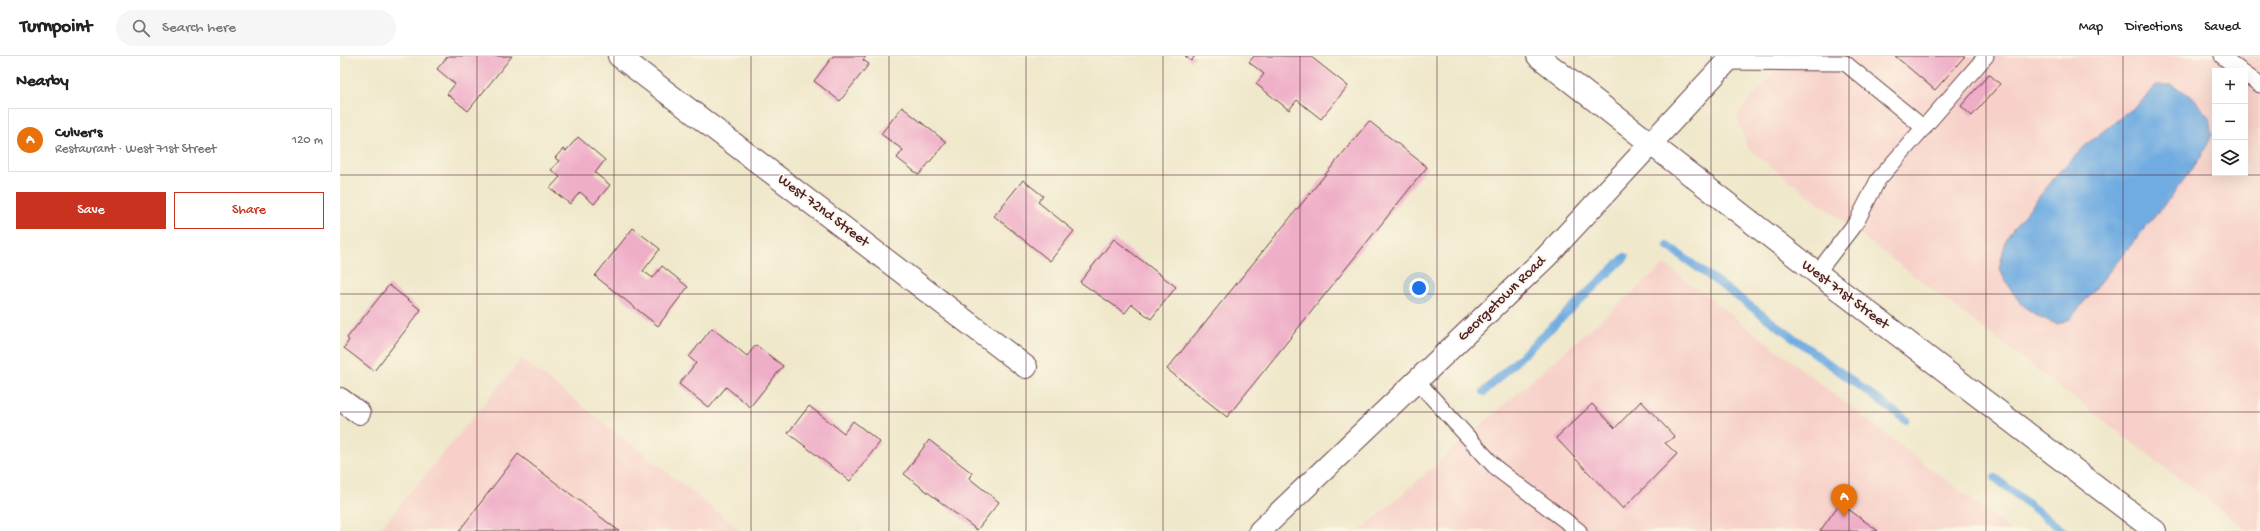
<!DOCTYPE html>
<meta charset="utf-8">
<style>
body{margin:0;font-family:"Gochi Hand",sans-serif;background:#f6f6f6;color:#222}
.controls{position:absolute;right:12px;top:12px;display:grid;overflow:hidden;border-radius:0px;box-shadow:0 4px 16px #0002}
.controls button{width:36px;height:36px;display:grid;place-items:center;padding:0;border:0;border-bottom:1px solid #e0e0e0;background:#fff;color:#222;font:20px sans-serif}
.you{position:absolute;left:1079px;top:232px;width:14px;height:14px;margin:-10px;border:3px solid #fff;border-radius:50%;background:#1a73e8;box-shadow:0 0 0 6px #1a73e833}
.badge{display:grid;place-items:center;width:26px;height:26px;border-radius:50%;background:#c8321e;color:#fff;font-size:13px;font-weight:700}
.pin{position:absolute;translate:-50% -33px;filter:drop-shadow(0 1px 2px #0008)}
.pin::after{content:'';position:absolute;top:21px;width:14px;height:12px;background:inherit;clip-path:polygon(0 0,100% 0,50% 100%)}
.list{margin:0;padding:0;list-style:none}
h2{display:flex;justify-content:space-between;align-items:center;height:52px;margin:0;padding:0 16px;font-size:17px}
h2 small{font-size:13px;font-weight:400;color:#767676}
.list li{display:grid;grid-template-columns:26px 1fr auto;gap:12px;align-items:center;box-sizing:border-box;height:64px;margin:0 8px 8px;padding:0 8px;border:1px solid #e0e0e0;border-radius:0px}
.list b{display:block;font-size:15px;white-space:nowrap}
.list p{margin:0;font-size:13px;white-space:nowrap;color:#767676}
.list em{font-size:13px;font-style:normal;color:#767676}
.actions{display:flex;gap:8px;padding:12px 16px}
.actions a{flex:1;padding:9px 0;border:1px solid #c8321e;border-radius:0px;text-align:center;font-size:14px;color:#c8321e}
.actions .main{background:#c8321e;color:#fff}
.icon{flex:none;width:22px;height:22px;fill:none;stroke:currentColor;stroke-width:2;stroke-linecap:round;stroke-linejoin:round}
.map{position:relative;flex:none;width:1920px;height:475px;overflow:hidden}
header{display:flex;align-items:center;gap:24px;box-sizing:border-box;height:56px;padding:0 20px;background:#fff;border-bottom:1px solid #e0e0e0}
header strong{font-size:19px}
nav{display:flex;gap:22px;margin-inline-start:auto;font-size:14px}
.search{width:280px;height:36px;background:#f6f6f6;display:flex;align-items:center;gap:10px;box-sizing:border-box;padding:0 14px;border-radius:22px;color:#767676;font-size:15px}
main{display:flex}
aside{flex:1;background:#fff}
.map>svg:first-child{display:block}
</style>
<header>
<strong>Turnpoint</strong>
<div class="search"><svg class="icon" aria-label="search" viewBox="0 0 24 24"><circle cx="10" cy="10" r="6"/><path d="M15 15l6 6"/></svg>Search here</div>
<nav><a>Map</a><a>Directions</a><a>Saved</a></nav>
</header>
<main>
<aside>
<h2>Nearby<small></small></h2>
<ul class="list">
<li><span class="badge" style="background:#e8710a">A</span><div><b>Culver's</b><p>Restaurant · West 71st Street</p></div><em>120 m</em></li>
</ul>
<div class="actions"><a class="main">Save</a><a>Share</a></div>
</aside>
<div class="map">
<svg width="1920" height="475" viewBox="0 0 1920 475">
<rect width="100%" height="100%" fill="#fcf5e5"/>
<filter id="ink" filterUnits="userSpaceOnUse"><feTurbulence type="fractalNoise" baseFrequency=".025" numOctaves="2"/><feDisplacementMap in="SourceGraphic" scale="8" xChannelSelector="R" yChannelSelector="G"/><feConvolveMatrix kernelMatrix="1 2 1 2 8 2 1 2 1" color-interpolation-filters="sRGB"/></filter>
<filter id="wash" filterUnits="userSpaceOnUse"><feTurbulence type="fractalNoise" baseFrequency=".012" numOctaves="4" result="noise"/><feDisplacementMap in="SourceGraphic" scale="16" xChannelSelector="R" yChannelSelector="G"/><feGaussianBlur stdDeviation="0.9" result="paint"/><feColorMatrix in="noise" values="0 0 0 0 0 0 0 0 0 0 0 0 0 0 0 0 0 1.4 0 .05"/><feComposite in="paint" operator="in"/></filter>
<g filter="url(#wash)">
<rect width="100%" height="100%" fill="#efe8cb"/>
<g fill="#f7d1c9" fill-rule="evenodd">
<path d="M1449,0H1920V475H1908L1407,92L1397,59ZM1875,15H1905V117H1875Z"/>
<polygon points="1325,208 1672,475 1020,475"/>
<polygon points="182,303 402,475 38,475"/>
</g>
<path fill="#70ace1" stroke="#5d6686" d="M1816,29H1832L1851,40L1869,61L1872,79L1861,101L1829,143L1730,263L1717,268C1681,255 1677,244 1659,213L1667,180L1721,114L1749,86L1800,47Z"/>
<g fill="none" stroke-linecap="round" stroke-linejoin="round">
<g stroke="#70ace1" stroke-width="8">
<polyline points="1328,190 1566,364"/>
<polyline points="1144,336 1285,201"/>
<polyline points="1655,422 1723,475"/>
</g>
</g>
<g id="blocks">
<g fill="#efaec8">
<polygon points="108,0 172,0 128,55 107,38 115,28 97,13"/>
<polygon points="493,0 526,0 523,4 529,8 500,45 474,25"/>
<polygon points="845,0 855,0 851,5"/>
<polygon points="914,0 970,0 1008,30 981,63 957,44 949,54 916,28 924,18 909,6"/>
<polygon points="1555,0 1625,0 1595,34"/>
<polygon points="1649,18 1660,28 1632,60 1621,50"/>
<polygon points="562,51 606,86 579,119 557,102 563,94 541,78"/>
<polygon points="1029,65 1087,111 887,361 827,313"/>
<polygon points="238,81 265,104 255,117 270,129 254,148 240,136 230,148 210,132 220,121 211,114 219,105 215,102 223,93 226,95"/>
<polygon points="683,124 703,140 698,146 734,175 710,205 654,160"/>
<polygon points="293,172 320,193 303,215 313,222 322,210 348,231 318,270 255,220"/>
<polygon points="774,183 836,231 811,263 792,248 785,257 740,226"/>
<polygon points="49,229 81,254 34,315 4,292 9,284 7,282"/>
<polygon points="372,272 407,300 416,289 443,310 410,351 386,331 369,352 339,328 356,307 349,301"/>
<polygon points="1301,345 1335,381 1325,387 1337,398 1283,453 1216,382 1252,348 1275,372"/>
<polygon points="469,350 504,377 513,365 540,386 510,425 448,377"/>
<polygon points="589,384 632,417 629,422 659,446 637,474 564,418"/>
<polygon points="178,398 279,475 119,475"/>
<polygon points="1500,447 1538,475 1480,475"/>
</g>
</g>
</g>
<g filter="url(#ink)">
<use href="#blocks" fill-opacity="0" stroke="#633d43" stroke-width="1"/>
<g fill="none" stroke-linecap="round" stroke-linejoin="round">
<defs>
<g id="service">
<polyline points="1882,0 1901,15"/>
<polyline points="1387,6 1505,7 1584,72"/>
<polyline points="1905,18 1920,29"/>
<polyline points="1477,217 1517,165 1538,124 1646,0"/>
<polyline points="1077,325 1157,413 1239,475"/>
</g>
<g id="minor">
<polyline points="279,0 686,311"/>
<polyline points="0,343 19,357"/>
</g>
<g id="secondary">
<polyline points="1198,0 1477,217 1815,475"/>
<polyline points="920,475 1206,201 1392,0"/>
</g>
</defs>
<use href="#service" stroke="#633d43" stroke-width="17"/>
<use href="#minor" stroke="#633d43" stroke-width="24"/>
<use href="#secondary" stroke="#633d43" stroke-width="24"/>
<use href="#service" stroke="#fff" stroke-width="15"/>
<use href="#minor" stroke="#fff" stroke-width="22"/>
<use href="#secondary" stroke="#fff" stroke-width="22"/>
</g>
</g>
<path fill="none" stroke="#4a1f2b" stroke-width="1" stroke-opacity="0.55" d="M137,0V475M274,0V475M411,0V475M549,0V475M686,0V475M823,0V475M960,0V475M1097,0V475M1234,0V475M1371,0V475M1509,0V475M1646,0V475M1783,0V475M0,119H1920M0,238H1920M0,356H1920"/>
<g text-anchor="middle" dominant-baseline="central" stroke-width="3" stroke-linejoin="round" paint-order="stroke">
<g font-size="15" fill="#4a1f2b" stroke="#fcf5e5">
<text transform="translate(483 155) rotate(37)">West 72nd Street</text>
<text transform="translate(1505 239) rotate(37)">West 71st Street</text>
<text transform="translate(1162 243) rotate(-44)">Georgetown Road</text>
</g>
</g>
</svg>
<div class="controls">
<button>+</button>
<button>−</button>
<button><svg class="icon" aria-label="layers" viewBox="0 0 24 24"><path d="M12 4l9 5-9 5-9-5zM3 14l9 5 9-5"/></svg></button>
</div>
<div class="you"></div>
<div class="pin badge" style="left:1504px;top:461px;background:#e8710a">A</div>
</div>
</main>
